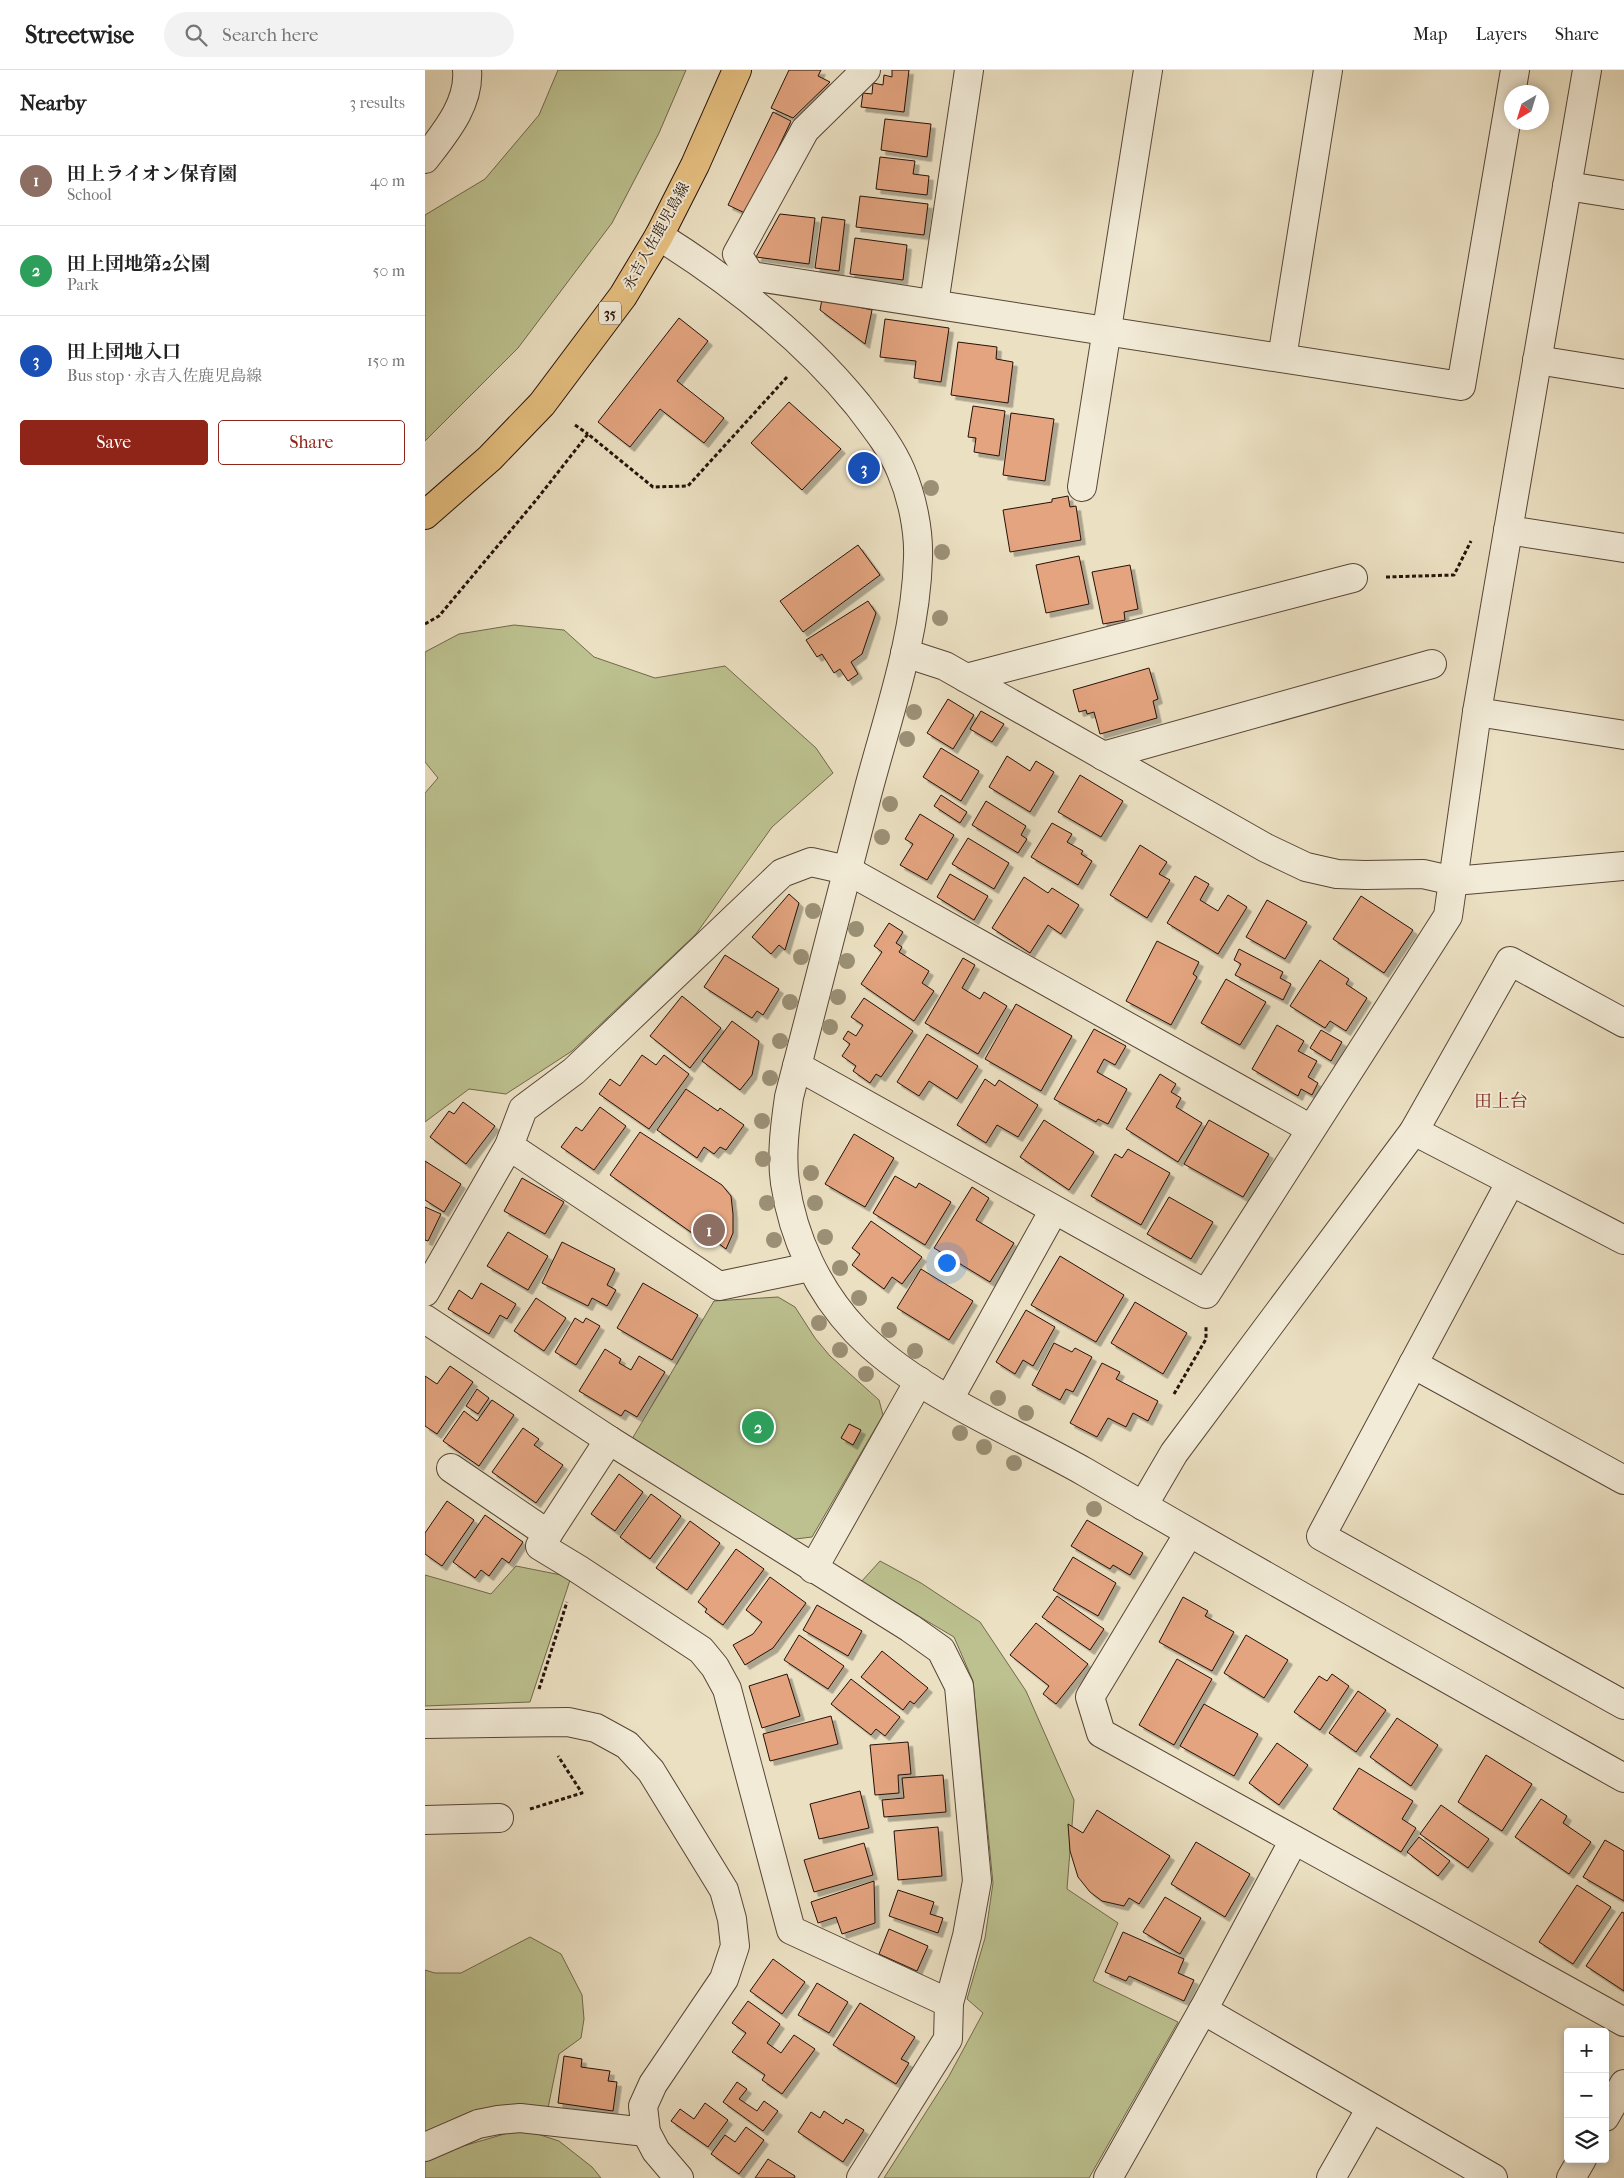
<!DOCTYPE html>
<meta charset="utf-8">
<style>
body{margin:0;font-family:"IM FELL French Canon","Noto Serif JP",serif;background:#f2f2f2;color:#222}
.controls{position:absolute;right:15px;bottom:15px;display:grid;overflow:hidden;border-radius:5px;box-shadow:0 2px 8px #0003}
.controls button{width:45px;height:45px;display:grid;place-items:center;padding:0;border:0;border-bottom:1px solid #e0e0e0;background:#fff;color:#222;font:25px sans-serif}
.compass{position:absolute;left:1079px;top:15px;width:45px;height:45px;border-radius:50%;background:#fff;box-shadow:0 2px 8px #0003;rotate:218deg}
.you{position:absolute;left:521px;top:1192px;width:18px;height:18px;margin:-12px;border:4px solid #fff;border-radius:50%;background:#1a73e8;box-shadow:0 0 0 8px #1a73e833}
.badge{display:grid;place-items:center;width:32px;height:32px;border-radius:50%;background:#8f2418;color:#fff;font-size:16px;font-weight:700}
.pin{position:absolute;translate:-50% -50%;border:2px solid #fff;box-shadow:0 1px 5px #0006}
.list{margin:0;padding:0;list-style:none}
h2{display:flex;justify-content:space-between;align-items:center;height:65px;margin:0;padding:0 20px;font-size:21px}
h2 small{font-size:16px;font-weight:400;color:#767676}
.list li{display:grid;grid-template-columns:32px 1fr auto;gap:15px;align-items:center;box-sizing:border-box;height:90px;padding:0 20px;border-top:1px solid #e0e0e0}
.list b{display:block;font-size:19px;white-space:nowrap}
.list p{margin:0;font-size:16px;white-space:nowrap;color:#767676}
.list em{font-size:16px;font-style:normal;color:#767676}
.actions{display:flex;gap:10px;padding:15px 20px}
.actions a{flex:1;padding:11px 0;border:1px solid #8f2418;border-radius:5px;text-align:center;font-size:18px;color:#8f2418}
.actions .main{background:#8f2418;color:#fff}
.icon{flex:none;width:28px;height:28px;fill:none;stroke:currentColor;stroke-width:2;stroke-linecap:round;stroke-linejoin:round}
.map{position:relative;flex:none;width:1199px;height:2108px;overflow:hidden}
header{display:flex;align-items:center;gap:30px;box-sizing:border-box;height:70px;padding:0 25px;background:#fff;border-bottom:1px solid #e0e0e0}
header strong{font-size:24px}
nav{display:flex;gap:28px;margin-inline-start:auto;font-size:18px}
.search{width:350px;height:45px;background:#f2f2f2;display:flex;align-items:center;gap:12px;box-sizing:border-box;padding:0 18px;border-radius:28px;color:#767676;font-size:19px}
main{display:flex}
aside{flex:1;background:#fff}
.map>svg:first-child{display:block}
</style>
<header>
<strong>Streetwise</strong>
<div class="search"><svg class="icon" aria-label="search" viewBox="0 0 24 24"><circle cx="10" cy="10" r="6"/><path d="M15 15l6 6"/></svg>Search here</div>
<nav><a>Map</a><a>Layers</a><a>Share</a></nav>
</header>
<main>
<aside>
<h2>Nearby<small>3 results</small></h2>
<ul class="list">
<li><span class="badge" style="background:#8d6e63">1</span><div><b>田上ライオン保育園</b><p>School</p></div><em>40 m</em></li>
<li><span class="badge" style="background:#2e9e5b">2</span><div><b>田上団地第2公園</b><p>Park</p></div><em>50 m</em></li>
<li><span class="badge" style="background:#1a4fb4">3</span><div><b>田上団地入口</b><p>Bus stop · 永吉入佐鹿児島線</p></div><em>150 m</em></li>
</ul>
<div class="actions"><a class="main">Save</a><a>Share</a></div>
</aside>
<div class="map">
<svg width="1199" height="2108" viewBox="0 0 1199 2108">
<defs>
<filter id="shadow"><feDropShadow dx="4.5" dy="4.5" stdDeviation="0" flood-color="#0004"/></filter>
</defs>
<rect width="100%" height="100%" fill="#ebe0c2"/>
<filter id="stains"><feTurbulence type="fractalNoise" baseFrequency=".004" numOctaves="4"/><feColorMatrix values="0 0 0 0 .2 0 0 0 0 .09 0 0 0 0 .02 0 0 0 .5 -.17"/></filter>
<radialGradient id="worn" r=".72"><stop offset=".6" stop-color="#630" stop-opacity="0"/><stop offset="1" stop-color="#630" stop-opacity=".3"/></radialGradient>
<g fill="#bcc18f" stroke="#71694c">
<polygon points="133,0 261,0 234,63 187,153 93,278 0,371 0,145 60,109 114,45"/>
<polygon points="89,555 139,560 169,587 230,608 300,596 391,678 408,703 347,757 271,864 147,981 81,1024 44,1019 0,1052 0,723 13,708 0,692 0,582 34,564"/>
<polygon points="353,1227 370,1237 390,1268 405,1286 454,1330 458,1345 387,1467 362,1470 207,1369 289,1231"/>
<polygon points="455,1491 496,1513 555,1552 601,1621 649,1730 642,1819 693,1853 668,1911 753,1952 664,2108 459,2108 524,2006 558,1943 542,1929 560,1868 568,1813 548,1611 529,1567 436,1512"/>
<polygon points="91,1496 146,1507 105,1632 0,1636 0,1505 66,1524"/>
<polygon points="105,1867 136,1884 157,1925 159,1949 156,1968 134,1984 123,2038 0,2063 0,1900 10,1903 36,1903"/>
<polygon points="97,2059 134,2071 167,2097 176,2108 0,2108 0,2087"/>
</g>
<g fill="#e3a47f" stroke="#261109" filter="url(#shadow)">
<polygon points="364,0 396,0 393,6 405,12 368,48 346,38"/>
<polygon points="467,0 484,0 479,42 436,37 438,23 447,24 448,13 458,15 459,5 467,7"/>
<polygon points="348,42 366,51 322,144 303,135"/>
<polygon points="460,49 506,54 502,87 456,80"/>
<polygon points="455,87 490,91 488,104 504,106 502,125 451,119"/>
<polygon points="435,126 503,134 499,165 431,157"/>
<polygon points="355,144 390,148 384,194 331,187"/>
<polygon points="397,147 420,150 414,201 390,198"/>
<polygon points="430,168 482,175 478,210 425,204"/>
<polygon points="397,229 447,240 440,274 395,240"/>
<polygon points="254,248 283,271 252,311 299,348 279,373 235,339 205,377 173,352"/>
<polygon points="460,249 524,258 516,312 489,308 491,291 455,287"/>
<polygon points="533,272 572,277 571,289 588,292 583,333 526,325"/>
<polygon points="364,332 416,379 377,420 326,373"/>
<polygon points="548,336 580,341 574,386 549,382 551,368 543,367"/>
<polygon points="586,343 629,349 620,411 578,405"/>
<polygon points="643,426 645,437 651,436 656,470 585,482 578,440 627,432 627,429"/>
<polygon points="433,475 455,505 378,562 355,531"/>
<polygon points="654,486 664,534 621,543 611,495"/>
<polygon points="705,495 713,539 699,542 700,550 678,554 667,502"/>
<polygon points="443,531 451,543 437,584 426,592 433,604 423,611 415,599 409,603 397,584 392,587 381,570"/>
<polygon points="724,598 733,629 728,631 732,648 675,664 669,642 662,644 661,640 654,642 648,620"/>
<polygon points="523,629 549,645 528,679 502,663"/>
<polygon points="556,641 579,654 567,672 545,659"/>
<polygon points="516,678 554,701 536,731 498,707"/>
<polygon points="582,686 605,701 611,691 629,702 605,742 564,717"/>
<polygon points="655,705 698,731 676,767 633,742"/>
<polygon points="516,725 542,742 535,753 509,736"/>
<polygon points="561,731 601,756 596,765 602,769 593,783 547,755"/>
<polygon points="495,744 529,765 502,810 475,795 488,774 480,769"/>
<polygon points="627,753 647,764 642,772 658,781 656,784 667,791 653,815 606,787"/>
<polygon points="543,768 584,793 569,819 527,794"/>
<polygon points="715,775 742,792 734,804 745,810 722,848 685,825"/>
<polygon points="525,804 563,826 549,850 512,827"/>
<polygon points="770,806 784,814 775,830 793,841 803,825 822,837 793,884 742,853"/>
<polygon points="599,807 623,823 627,818 654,835 636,864 623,855 605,883 567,858"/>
<polygon points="364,824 374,833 360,880 354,875 346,884 327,867"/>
<polygon points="936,826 988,860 959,903 908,869"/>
<polygon points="842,830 882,852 860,889 821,867"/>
<polygon points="464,853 478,862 471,873 477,877 474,882 504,901 497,913 509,921 489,951 436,914 457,882 449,876"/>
<polygon points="732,871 774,892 768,904 772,907 746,955 701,931"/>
<polygon points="814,879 858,902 855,908 866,914 858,930 810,905 816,894 809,890"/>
<polygon points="300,885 354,919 338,945 332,941 327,948 279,917"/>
<polygon points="538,888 550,895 537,918 555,929 559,922 582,936 553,984 500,953"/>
<polygon points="895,890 924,909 921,914 942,928 921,961 905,951 900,958 865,936"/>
<polygon points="801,909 841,932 815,975 776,953"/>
<polygon points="257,926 296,958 265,998 225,966"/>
<polygon points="439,928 488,961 456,1007 451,1004 445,1013 428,1001 431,996 417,986 425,974 418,969 423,961 431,966 438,955 426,947"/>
<polygon points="591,934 647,966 616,1021 560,989"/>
<polygon points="307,951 334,971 327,1005 315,1020 277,991"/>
<polygon points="852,955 879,971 873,981 892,991 883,1007 893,1013 887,1025 876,1019 873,1026 827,999"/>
<polygon points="669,959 701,976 690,995 679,989 672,1002 702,1019 683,1054 673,1049 671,1052 629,1029"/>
<polygon points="896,960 917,972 906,991 885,978"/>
<polygon points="502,964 553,996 532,1029 504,1011 494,1026 472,1012"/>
<polygon points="217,985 231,995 239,985 264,1004 224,1059 174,1024 185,1009 195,1016"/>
<polygon points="735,1004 751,1014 746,1022 756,1028 751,1037 777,1053 753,1092 701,1059"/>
<polygon points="560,1009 570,1016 574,1010 613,1035 593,1067 572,1055 561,1073 532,1055"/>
<polygon points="261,1019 293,1041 295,1038 319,1055 301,1080 295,1077 289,1084 279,1077 272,1088 232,1060"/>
<polygon points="38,1032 70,1056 41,1094 5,1067 24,1041 29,1044"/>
<polygon points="175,1037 201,1056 169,1100 136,1077 151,1057 157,1061"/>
<polygon points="619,1050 669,1082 644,1120 595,1087"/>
<polygon points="784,1050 844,1084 818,1127 759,1094"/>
<polygon points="215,1062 297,1115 306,1126 308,1144 308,1163 301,1179 281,1164 277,1170 185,1105"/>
<polygon points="429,1064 469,1088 440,1137 400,1114"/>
<polygon points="703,1079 745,1103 716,1155 666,1126 690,1084 697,1088"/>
<polygon points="0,1091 36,1114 19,1142 0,1130"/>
<polygon points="470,1106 491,1118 494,1113 526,1132 500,1175 448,1143"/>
<polygon points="97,1108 139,1132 120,1164 79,1141"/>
<polygon points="547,1117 564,1128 551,1150 589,1173 565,1212 509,1178"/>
<polygon points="744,1127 788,1152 766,1189 722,1164"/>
<polygon points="0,1137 16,1144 3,1171 0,1170"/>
<polygon points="446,1151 497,1187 477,1214 467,1207 459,1219 427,1195 435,1184 427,1178"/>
<polygon points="83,1162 123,1186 103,1220 62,1196"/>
<polygon points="137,1172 190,1199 182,1215 191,1220 182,1236 167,1228 163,1236 117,1213"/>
<polygon points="635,1186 699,1225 671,1272 606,1235"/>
<polygon points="496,1199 548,1231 524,1270 472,1238"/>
<polygon points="56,1213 91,1234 82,1249 75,1245 64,1264 23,1239 34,1220 47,1229"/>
<polygon points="218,1213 273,1245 247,1290 192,1258"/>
<polygon points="111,1228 141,1248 119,1281 89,1261"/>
<polygon points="710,1232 762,1263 738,1304 686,1273"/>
<polygon points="601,1240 630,1257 608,1296 598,1290 590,1304 571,1292"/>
<polygon points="150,1248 158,1253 161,1248 175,1256 151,1295 130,1282"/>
<polygon points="629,1273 647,1282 650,1278 667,1287 648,1322 641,1319 635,1330 607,1315"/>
<polygon points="180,1279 196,1289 194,1293 206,1300 214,1286 240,1302 212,1347 200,1340 196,1346 154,1321"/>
<polygon points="677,1293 695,1302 691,1309 733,1331 723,1351 708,1343 701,1357 683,1348 672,1367 645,1353"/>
<polygon points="25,1296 48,1312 12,1364 0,1356 0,1306 12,1314"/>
<polygon points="52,1319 64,1328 53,1344 41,1336"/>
<polygon points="67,1330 89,1345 54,1396 18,1371 39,1341 52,1351"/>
<polygon points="424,1354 436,1360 428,1375 416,1368"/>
<polygon points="98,1358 114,1369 109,1375 138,1395 111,1433 67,1402"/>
<polygon points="194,1404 218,1422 190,1461 166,1444"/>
<polygon points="226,1424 256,1446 225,1489 195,1467"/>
<polygon points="22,1431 49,1450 17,1496 0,1484 0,1463"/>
<polygon points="60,1445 98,1472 84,1493 77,1488 64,1506 56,1500 50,1508 28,1492"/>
<polygon points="662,1450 718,1483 705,1505 688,1495 685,1499 646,1476"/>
<polygon points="265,1451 295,1473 262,1520 231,1498"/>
<polygon points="311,1479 339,1499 298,1555 280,1542 282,1539 273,1532"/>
<polygon points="648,1487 691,1513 673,1546 628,1520"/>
<polygon points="345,1507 381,1533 348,1578 320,1595 308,1575 328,1564 337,1552 321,1540"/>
<polygon points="632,1526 679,1559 665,1580 617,1547"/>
<polygon points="758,1527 783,1541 780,1546 809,1562 787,1601 734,1572"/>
<polygon points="392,1535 437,1561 423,1586 378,1560"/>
<polygon points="611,1553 663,1594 631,1634 618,1624 624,1616 585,1585"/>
<polygon points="374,1565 419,1596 403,1619 359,1590"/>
<polygon points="821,1565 863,1590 839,1628 799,1603"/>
<polygon points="457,1581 503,1618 489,1634 485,1631 478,1640 436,1607"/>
<polygon points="752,1589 787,1609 749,1675 714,1655"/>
<polygon points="362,1604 375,1646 337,1658 324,1616"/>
<polygon points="907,1604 924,1616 895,1660 869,1642 894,1606 902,1611"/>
<polygon points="426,1609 475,1647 460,1666 451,1659 446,1665 406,1634"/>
<polygon points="933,1621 961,1640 931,1682 904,1663"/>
<polygon points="779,1634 833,1664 809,1706 755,1676"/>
<polygon points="406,1646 413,1674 345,1691 338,1664"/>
<polygon points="972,1648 1013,1675 986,1716 945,1687"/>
<polygon points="483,1672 486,1704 473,1705 474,1723 450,1725 445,1675"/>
<polygon points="852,1673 883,1695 854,1735 824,1713"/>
<polygon points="1061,1685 1107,1714 1077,1761 1033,1732"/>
<polygon points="934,1698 988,1731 977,1749 991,1758 976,1782 908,1739"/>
<polygon points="518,1705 521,1742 459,1747 457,1730 479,1728 477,1708"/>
<polygon points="435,1721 444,1758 394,1769 385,1734"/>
<polygon points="1116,1729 1142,1746 1138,1753 1166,1772 1144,1804 1090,1767"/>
<polygon points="1016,1735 1064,1769 1043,1798 995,1764"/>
<polygon points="672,1740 745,1786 714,1834 704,1828 699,1836 677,1831 665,1822 653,1807 645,1781 643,1754 658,1763"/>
<polygon points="513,1757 517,1806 473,1810 469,1761"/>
<polygon points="994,1767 1025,1791 1013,1806 982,1782"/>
<polygon points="1180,1770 1199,1781 1199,1831 1158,1807"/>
<polygon points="771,1772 825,1804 800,1847 746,1814"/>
<polygon points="439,1773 448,1805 389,1822 379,1790"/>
<polygon points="449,1811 450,1853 417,1864 411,1847 393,1853 386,1832"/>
<polygon points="1152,1815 1186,1837 1148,1894 1114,1872"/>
<polygon points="473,1820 509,1832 505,1844 518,1848 513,1863 464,1846"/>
<polygon points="740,1827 776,1848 755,1884 718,1862"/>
<polygon points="1197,1842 1199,1843 1199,1921 1161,1896"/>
<polygon points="464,1859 503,1876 492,1901 454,1884"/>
<polygon points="698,1862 759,1889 753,1903 769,1910 759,1931 704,1906 701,1911 680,1902"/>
<polygon points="348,1889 380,1912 357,1944 325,1921"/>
<polygon points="392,1913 423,1932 404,1963 373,1945"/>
<polygon points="323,1931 355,1954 342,1973 356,1983 369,1965 390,1979 357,2024 337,2010 340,2005 307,1982 321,1963 307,1953"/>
<polygon points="435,1933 490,1967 476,1989 484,1993 471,2014 408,1975"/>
<polygon points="139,1986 157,1989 156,1997 185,2001 183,2011 192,2012 188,2041 133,2033"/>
<polygon points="312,2012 322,2019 314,2029 332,2041 339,2031 353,2041 338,2061 298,2032"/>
<polygon points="280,2033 303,2050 283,2077 246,2051 255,2039 269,2049"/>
<polygon points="399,2041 418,2054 421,2049 439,2060 418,2092 373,2062 386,2042 395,2048"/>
<polygon points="321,2057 339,2070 314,2104 286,2084 300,2065 310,2072"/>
<polygon points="343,2089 370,2106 369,2108 330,2108"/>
</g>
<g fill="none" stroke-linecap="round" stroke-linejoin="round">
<defs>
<g id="minor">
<path d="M0,89C19,64 45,34 42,0"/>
<polyline points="1142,116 1199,125"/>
<path d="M234,166C307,212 378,267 433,335C449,356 466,377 476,401C487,427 494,460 493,488C491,569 462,648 442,725C415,826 390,927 364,1027C360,1055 356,1085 360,1113C368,1168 393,1221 431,1261C491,1323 586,1360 660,1402C838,1506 1019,1607 1199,1708"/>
<polyline points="326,206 312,184 380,60 441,0"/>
<polyline points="316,222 326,206 1036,316 1090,0"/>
<polyline points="509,234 544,0"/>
<polyline points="857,288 903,0"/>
<polyline points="1112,290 1199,304"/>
<polyline points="657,417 723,0"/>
<polyline points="1083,460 1199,478"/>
<polyline points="480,583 520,596 841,778 881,797 912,804 940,805 998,804 1029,811 1199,796"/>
<polyline points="541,608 928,508"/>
<polyline points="1052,642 1199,665"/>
<polyline points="678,686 1007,594"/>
<polyline points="372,996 781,1224 1023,846 1052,642 1162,0"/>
<polyline points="989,1061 1199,1170"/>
<polyline points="84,1076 294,1216 385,1197"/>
<polyline points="1085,1113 896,1466 1199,1635"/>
<polyline points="0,1222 84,1076 98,1039 149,1001 357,803 386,792 422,800 886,1059"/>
<polyline points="0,1249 184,1370 485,1558 516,1580 534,1616 552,1811 542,1866 524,1933 523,1969 436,2108"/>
<polyline points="988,1294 1199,1410"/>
<polyline points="524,1329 629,1140"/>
<polyline points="184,1370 115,1476 153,1499 276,1580 290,1597 302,1619 366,1860 524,1933"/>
<polyline points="26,1398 123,1464"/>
<polyline points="718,1436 749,1383 989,1061 1085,891 1199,953"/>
<polyline points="764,1463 665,1627 676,1663 1199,1952"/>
<polyline points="388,1499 494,1311"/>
<polyline points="0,1654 143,1652 171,1658 202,1675 226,1701 299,1820 307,1849 310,1876 299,1909 228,2014 218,2036 221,2062 231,2081 254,2108"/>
<polyline points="0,1750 74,1748"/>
<polyline points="778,1940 1068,2108"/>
<polyline points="1180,2047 1199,2014"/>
<polyline points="0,2077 53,2054 73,2050 95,2048 221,2062"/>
<polyline points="683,2108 778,1940 869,1770"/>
<polyline points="906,2108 946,2038"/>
<polyline points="1146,2108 1157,2089"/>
</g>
<polyline id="major" points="0,445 65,388 117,334 198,226 234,166 270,95 312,0"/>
</defs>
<use href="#minor" stroke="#574537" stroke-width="30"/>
<use href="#major" stroke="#261109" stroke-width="30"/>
<g stroke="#261109" stroke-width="3" stroke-dasharray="4 2.5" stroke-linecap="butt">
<polyline points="150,355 163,364"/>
<polyline points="961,507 1029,505 1046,471"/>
<polyline points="0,554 14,546 112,429 163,364 228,417 263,416 362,307"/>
<polyline points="749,1324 781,1269 781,1256"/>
<polyline points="114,1619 142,1532"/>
<polyline points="105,1739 157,1723 133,1686"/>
</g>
<use href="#minor" stroke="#f2ebd7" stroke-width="28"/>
<use href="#major" stroke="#e6c081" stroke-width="28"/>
</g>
<g fill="#9b9076">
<circle cx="506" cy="418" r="8"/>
<circle cx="517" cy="482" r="8"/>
<circle cx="515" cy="548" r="8"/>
<circle cx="489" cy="642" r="8"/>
<circle cx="482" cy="669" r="8"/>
<circle cx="465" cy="734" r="8"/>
<circle cx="457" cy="767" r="8"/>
<circle cx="388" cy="841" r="8"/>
<circle cx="431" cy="859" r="8"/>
<circle cx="376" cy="887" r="8"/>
<circle cx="422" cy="891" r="8"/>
<circle cx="413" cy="927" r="8"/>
<circle cx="365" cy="932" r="8"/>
<circle cx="405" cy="957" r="8"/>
<circle cx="355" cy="971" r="8"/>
<circle cx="345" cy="1008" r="8"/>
<circle cx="337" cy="1051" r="8"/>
<circle cx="338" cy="1089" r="8"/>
<circle cx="386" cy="1103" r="8"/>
<circle cx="342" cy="1133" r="8"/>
<circle cx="390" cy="1133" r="8"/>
<circle cx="400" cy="1167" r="8"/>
<circle cx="349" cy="1170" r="8"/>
<circle cx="415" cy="1198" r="8"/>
<circle cx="434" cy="1228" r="8"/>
<circle cx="394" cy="1253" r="8"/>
<circle cx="464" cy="1260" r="8"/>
<circle cx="415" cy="1280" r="8"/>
<circle cx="490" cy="1281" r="8"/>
<circle cx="441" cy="1304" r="8"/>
<circle cx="573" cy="1328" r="8"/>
<circle cx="601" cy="1343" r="8"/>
<circle cx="535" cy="1363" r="8"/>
<circle cx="559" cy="1377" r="8"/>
<circle cx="589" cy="1393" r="8"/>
<circle cx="669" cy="1439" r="8"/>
</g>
<g text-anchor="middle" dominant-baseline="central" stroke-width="4" stroke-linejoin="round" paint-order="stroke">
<rect fill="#f2ebd7" stroke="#635247" stroke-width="1" x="174" y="231.5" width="22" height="23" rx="4"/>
<g font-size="14" font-weight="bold" fill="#261109">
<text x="185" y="243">35</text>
</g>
<g font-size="15" fill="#261109" stroke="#f2ebd7">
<text transform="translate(231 166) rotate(-61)">永吉入佐鹿児島線</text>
</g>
<g font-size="18" fill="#7a1f14" stroke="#f2ebd7">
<text x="1076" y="1031">田上台</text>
</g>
</g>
<rect width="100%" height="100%" filter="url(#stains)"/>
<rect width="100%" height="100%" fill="url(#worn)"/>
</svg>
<div class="controls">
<button>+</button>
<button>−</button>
<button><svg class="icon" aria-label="layers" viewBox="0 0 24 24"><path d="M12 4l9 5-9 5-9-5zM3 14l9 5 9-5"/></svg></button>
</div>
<svg class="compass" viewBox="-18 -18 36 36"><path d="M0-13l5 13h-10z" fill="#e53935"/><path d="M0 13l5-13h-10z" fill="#767676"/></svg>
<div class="you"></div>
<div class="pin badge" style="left:284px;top:1160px;background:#8d6e63">1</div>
<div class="pin badge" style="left:333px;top:1357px;background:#2e9e5b">2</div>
<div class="pin badge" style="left:439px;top:398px;background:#1a4fb4">3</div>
</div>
</main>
